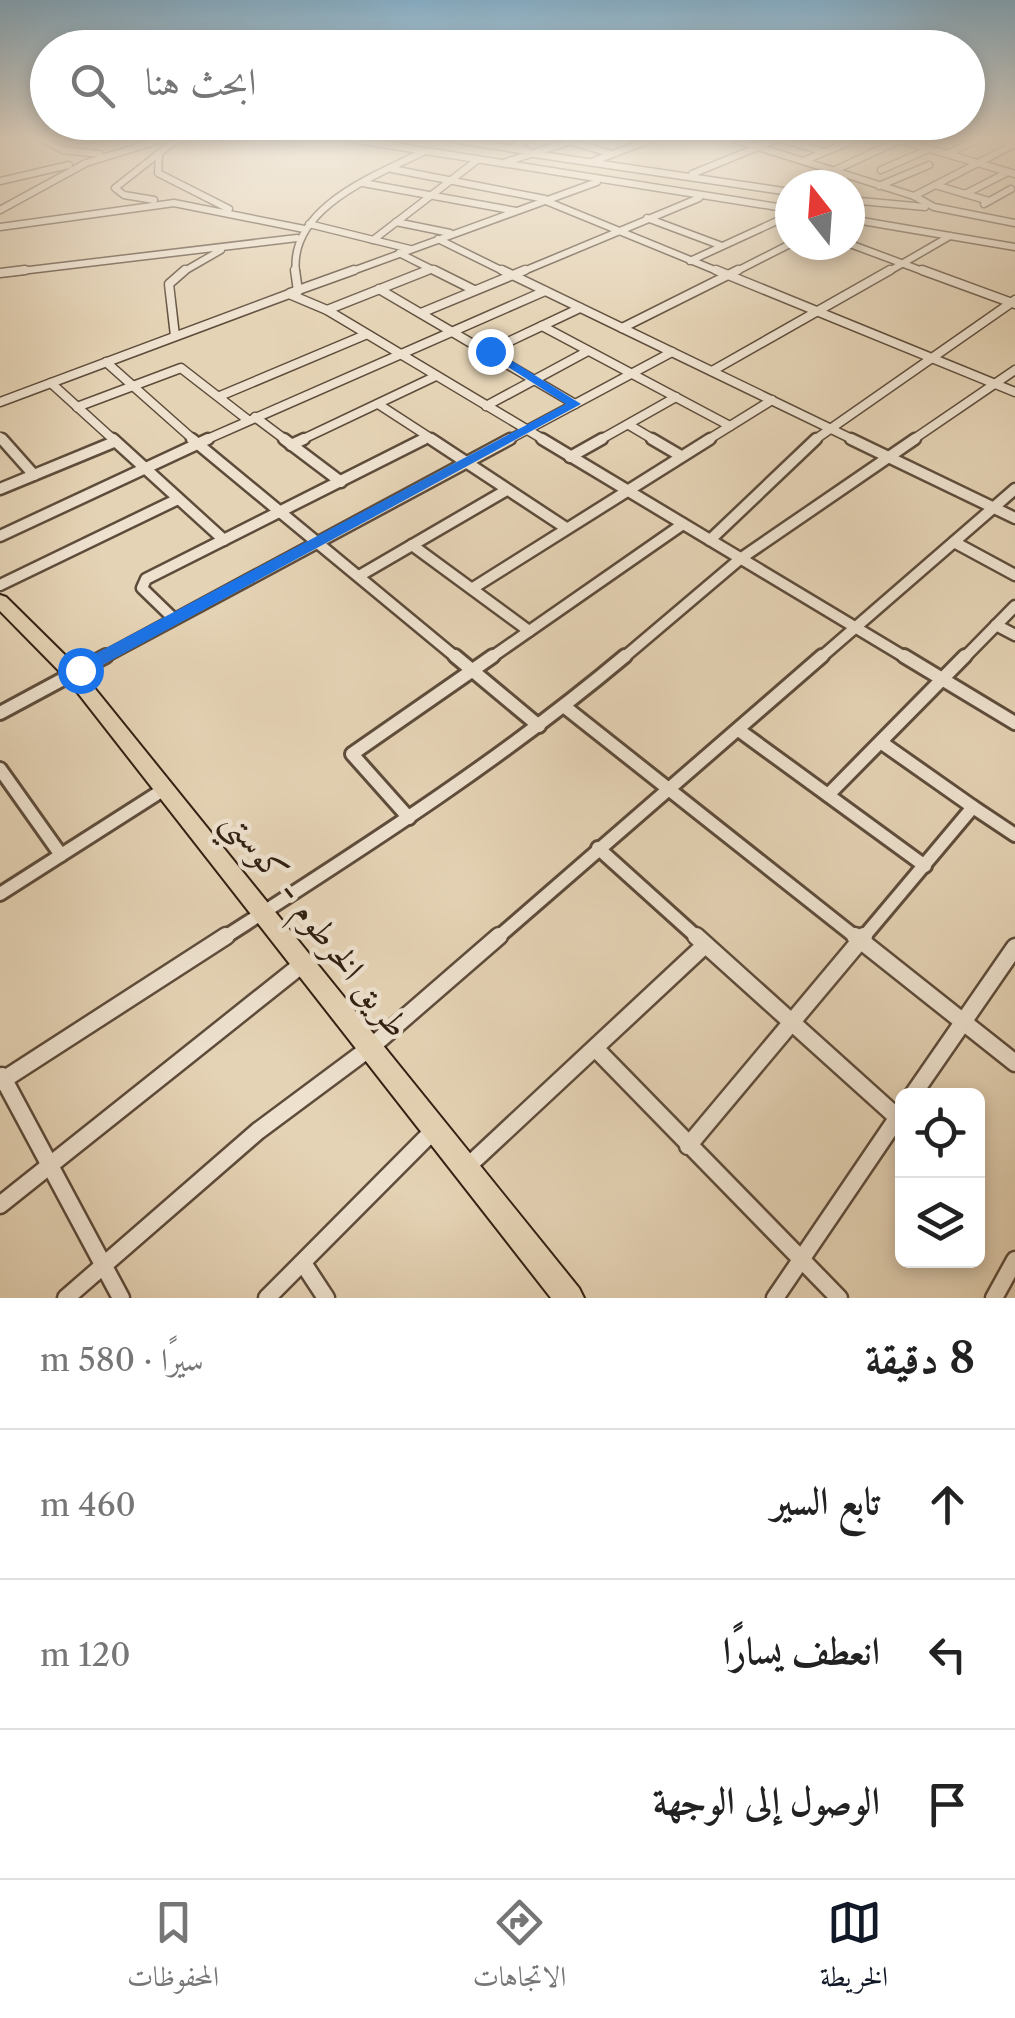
<!DOCTYPE html>
<html lang="ar">
<meta charset="utf-8">
<style>
body{margin:0;font-family:"Libre Caslon Text",Amiri,serif;background:#f2f2f2;color:#222;direction:rtl}
.controls{position:absolute;right:30px;bottom:30px;display:grid;overflow:hidden;border-radius:15px;box-shadow:0 5px 15px #0003}
.controls button{width:90px;height:90px;display:grid;place-items:center;padding:0;border:0;border-bottom:2px solid #e0e0e0;background:#fff;color:#222;font:50px sans-serif}
.compass{position:absolute;left:775px;top:170px;width:90px;height:90px;border-radius:50%;background:#fff;box-shadow:0 5px 15px #0003;rotate:343deg}
.stop{position:absolute;width:30px;height:30px;margin:-22px;border:8px solid #1a73e8;border-radius:50%;background:#fff}
.stop.end{background:#1a73e8;border-color:#fff;box-shadow:0 2px 10px #0008}
.list{margin:0;padding:0;list-style:none}
h2{display:flex;justify-content:space-between;align-items:center;height:130px;margin:0;padding:0 40px;font-size:42px}
h2 small{font-size:32px;font-weight:400;color:#767676}
.list li{display:grid;grid-template-columns:65px 1fr auto;gap:30px;align-items:center;box-sizing:border-box;height:150px;padding:0 40px;border-top:2px solid #e0e0e0}
.list b{display:block;font-size:38px;white-space:nowrap}
.list em{font-size:32px;font-style:normal;color:#767676}
.icon{flex:none;width:55px;height:55px;fill:none;stroke:currentColor;stroke-width:2;stroke-linecap:round;stroke-linejoin:round}
.map{position:relative;flex:none;width:1015px;height:1298px;overflow:hidden;direction:ltr}
.search{position:absolute;background:#fff;box-shadow:0 5px 15px #0003;left:30px;right:30px;top:30px;height:110px;display:flex;align-items:center;gap:25px;box-sizing:border-box;padding:0 35px;border-radius:55px;color:#767676;font-size:38px}
.sheet{height:580px;background:#fff}
nav{display:flex;justify-content:space-around;align-items:center;box-sizing:border-box;height:140px;border-top:2px solid #e0e0e0;background:#fff;font-size:28px;color:#767676}
nav a{display:grid;justify-items:center;gap:5px}
nav .on{color:#111827}
.map>svg:first-child{display:block}
</style>
<div class="map">
<svg width="1015" height="1298" viewBox="0 0 1015 1298">
<rect width="100%" height="100%" fill="#e5d3b5"/>
<filter id="stains"><feTurbulence type="fractalNoise" baseFrequency=".002" numOctaves="4"/><feColorMatrix values="0 0 0 0 .2 0 0 0 0 .09 0 0 0 0 .02 0 0 0 .5 -.17"/></filter>
<radialGradient id="worn" r=".72"><stop offset=".6" stop-color="#630" stop-opacity="0"/><stop offset="1" stop-color="#630" stop-opacity=".3"/></radialGradient>
<g fill="none" stroke-linecap="round" stroke-linejoin="round">
<defs>
<g id="minor-far4">
<polyline points="44,140 63,150 100,154"/>
<polyline points="357,140 790,209"/>
<polyline points="458,140 521,150"/>
<polyline points="528,140 515,146 534,154 790,192"/>
<polyline points="567,140 611,154"/>
<polyline points="736,140 914,196"/>
<polyline points="785,140 824,152"/>
<polyline points="899,140 1015,174"/>
<polyline points="1015,144 914,196 934,207 1015,223"/>
<polyline points="947,154 977,140"/>
<polyline points="159,156 158,173 229,209"/>
<polyline points="594,161 650,140"/>
<polyline points="803,161 849,142"/>
<polyline points="506,162 571,141"/>
<polyline points="392,169 545,199"/>
<polyline points="881,170 929,149"/>
<polyline points="692,174 775,140"/>
<polyline points="0,181 69,165"/>
<polyline points="363,183 516,211"/>
<polyline points="803,185 900,140"/>
<polyline points="935,185 989,201"/>
<polyline points="879,186 929,165"/>
<polyline points="965,194 1008,172"/>
<polyline points="154,200 124,195 115,188 176,140"/>
<polyline points="850,200 925,207"/>
<polyline points="546,201 722,273"/>
<polyline points="984,204 1011,189"/>
<polyline points="0,210 86,163 160,140"/>
<polyline points="647,218 722,246"/>
<polyline points="850,219 1015,247"/>
<polyline points="396,222 450,233"/>
<polyline points="309,224 410,249"/>
<polyline points="0,227 174,203 304,229"/>
<polyline points="438,239 507,273"/>
<polyline points="373,240 476,161"/>
<polyline points="850,244 928,273"/>
<polyline points="399,253 439,273"/>
<polyline points="690,261 790,215"/>
<polyline points="4,273 297,238"/>
<polyline points="181,273 221,250"/>
<path d="M296,273C288,207 377,175 423,152"/>
<polyline points="347,273 597,182"/>
<polyline points="422,273 431,269"/>
<polyline points="519,273 699,198"/>
<polyline points="733,273 790,244"/>
<polyline points="886,273 950,236"/>
</g>
<g id="minor-far3">
<polyline points="295,270 298,291"/>
<polyline points="434,270 474,290"/>
<polyline points="502,270 856,441"/>
<polyline points="716,270 1015,392"/>
<polyline points="922,270 1015,304"/>
<polyline points="0,273 25,270"/>
<polyline points="379,289 575,404"/>
<polyline points="290,293 354,270"/>
<polyline points="327,310 428,270"/>
<polyline points="421,313 525,270"/>
<polyline points="542,326 730,426"/>
<polyline points="622,328 738,270"/>
<polyline points="175,336 169,284 185,270"/>
<polyline points="489,351 580,308"/>
<polyline points="106,362 195,441"/>
<polyline points="712,371 890,270"/>
<polyline points="51,383 115,441"/>
<polyline points="220,396 365,335"/>
<polyline points="0,402 289,294 327,310 546,441"/>
<polyline points="378,404 435,441"/>
<polyline points="486,406 588,351"/>
<polyline points="77,407 181,368 248,420"/>
<polyline points="255,417 287,441"/>
<polyline points="629,425 656,441"/>
<polyline points="0,437 4,441"/>
<polyline points="203,441 545,291"/>
<polyline points="299,441 436,376"/>
<polyline points="419,441 426,438"/>
<polyline points="506,441 672,352"/>
<polyline points="598,441 676,397"/>
<polyline points="706,441 772,400"/>
<polyline points="813,441 1015,300"/>
<polyline points="911,441 1015,370"/>
</g>
<g id="minor-far2">
<polyline points="2,439 34,475"/>
<polyline points="113,439 224,540"/>
<polyline points="192,439 458,659"/>
<polyline points="284,439 341,482"/>
<polyline points="431,439 566,528"/>
<polyline points="542,439 908,659"/>
<polyline points="652,439 681,456"/>
<polyline points="851,439 1015,518"/>
<polyline points="291,445 304,439"/>
<polyline points="570,457 602,439"/>
<polyline points="0,489 114,442"/>
<polyline points="0,536 208,439"/>
<polyline points="710,540 816,439"/>
<polyline points="954,542 1015,575"/>
<polyline points="412,545 529,631"/>
<polyline points="359,576 505,491"/>
<polyline points="0,585 178,499"/>
<polyline points="473,588 710,439"/>
<polyline points="174,619 142,588 146,579 424,439"/>
<polyline points="996,625 1015,635"/>
<polyline points="101,659 510,439"/>
<polyline points="489,659 683,524"/>
<polyline points="622,659 740,559 915,439"/>
<polyline points="819,659 1015,489"/>
<polyline points="963,659 1015,606"/>
</g>
<g id="minor-far1">
<polyline points="455,656 539,726"/>
<polyline points="904,656 1015,723"/>
<polyline points="565,707 858,939"/>
<polyline points="0,713 106,656"/>
<polyline points="740,731 925,866"/>
<polyline points="882,743 973,807"/>
<polyline points="0,769 61,855"/>
<polyline points="828,795 965,656"/>
<polyline points="409,818 352,754 493,656"/>
<polyline points="598,848 699,939"/>
<polyline points="0,894 166,788"/>
<path d="M222,939C360,850 499,762 625,656"/>
<polyline points="496,939 822,656"/>
<polyline points="862,939 973,807 1015,835"/>
</g>
<g id="minor">
<polyline points="696,936 898,1118"/>
<polyline points="855,936 1015,1063"/>
<polyline points="595,1048 839,1298"/>
<polyline points="2,1076 121,1298"/>
<polyline points="0,1082 226,936"/>
<polyline points="912,1096 1015,947"/>
<polyline points="688,1146 864,936"/>
<polyline points="467,1167 705,945"/>
<polyline points="0,1205 305,962"/>
<polyline points="303,1263 326,1298"/>
<polyline points="66,1298 258,1131 371,1047 499,936"/>
<polyline points="267,1298 435,1129"/>
<polyline points="775,1298 902,1111"/>
<polyline points="994,1298 1015,1260"/>
</g>
<polygon id="highway" points="0,595 6,597 79,669 579,1288 584,1298 551,1298 67,679 0,611"/>
</defs>
<use href="#minor-far4" stroke="#5e4c3b" stroke-width="9"/>
<use href="#minor-far3" stroke="#5e4c3b" stroke-width="11"/>
<use href="#minor-far2" stroke="#5e4c3b" stroke-width="15"/>
<use href="#minor-far1" stroke="#5e4c3b" stroke-width="18"/>
<use href="#minor" stroke="#5e4c3b" stroke-width="21"/>
<use href="#highway" stroke="#311f12" stroke-width="4"/>
<use href="#minor-far4" stroke="#eee2cf" stroke-width="6"/>
<use href="#minor-far3" stroke="#eee2cf" stroke-width="8"/>
<use href="#minor-far2" stroke="#eee2cf" stroke-width="10"/>
<use href="#minor-far1" stroke="#eee2cf" stroke-width="12"/>
<use href="#minor" stroke="#eee2cf" stroke-width="16"/>
<use href="#highway" fill="#e5d3b5" fill-rule="evenodd"/>
</g>
<linearGradient id="sky" x2="0" y2="1"><stop stop-color="#87b5d2"/><stop offset="0.43" stop-color="#f3ebde"/><stop offset="1" stop-color="#f3ebde" stop-opacity="0"/></linearGradient>
<rect width="1015" height="322" fill="url(#sky)"/>
<polygon fill="#1a73e8" points="486,349 493,349 581,404 86,674 74,674 74,665 566,404 486,353"/>
<g text-anchor="middle" dominant-baseline="central" stroke-width="9" stroke-linejoin="round" paint-order="stroke">
<g font-size="35" fill="#311f12" stroke="#eee2cf">
<text transform="translate(317 923) rotate(52)">طريق الخرطوم - كوستي</text>
</g>
</g>
<rect width="100%" height="100%" filter="url(#stains)"/>
<rect width="100%" height="100%" fill="url(#worn)"/>
</svg>
<div class="controls">
<button><svg class="icon" aria-label="locate" viewBox="0 0 24 24"><circle cx="12" cy="12" r="6"/><path d="M12 2v4M12 18v4M2 12h4M18 12h4"/></svg></button>
<button><svg class="icon" aria-label="layers" viewBox="0 0 24 24"><path d="M12 4l9 5-9 5-9-5zM3 14l9 5 9-5"/></svg></button>
</div>
<svg class="compass" viewBox="-18 -18 36 36"><path d="M0-13l5 13h-10z" fill="#e53935"/><path d="M0 13l5-13h-10z" fill="#767676"/></svg>
<div class="stop" style="left:80px;top:670px"></div>
<div class="stop end" style="left:490px;top:351px"></div>
<div class="search"><svg class="icon" aria-label="search" viewBox="0 0 24 24"><circle cx="10" cy="10" r="6"/><path d="M15 15l6 6"/></svg>ابحث هنا</div>
</div>
<section class="sheet">
<h2>8 دقيقة<small>سيرًا · 580 m</small></h2>
<ul class="list">
<li><svg class="icon" aria-label="ahead" viewBox="0 0 24 24"><path d="M12 20V5M6 11l6-6 6 6"/></svg><div><b>تابع السير</b></div><em>460 m</em></li>
<li><svg class="icon" aria-label="left" viewBox="0 0 24 24"><path d="M17 20v-9H6M10 6l-5 5 5 5"/></svg><div><b>انعطف يسارًا</b></div><em>120 m</em></li>
<li><svg class="icon" aria-label="arrive" viewBox="0 0 24 24"><path d="M6 21V4h12l-3 4 3 4H6"/></svg><div><b>الوصول إلى الوجهة</b></div></li>
</ul>
</section>
<nav>
<a class="on"><svg class="icon" aria-label="map" viewBox="0 0 24 24"><path d="M3 6l6-2 6 2 6-2v14l-6 2-6-2-6 2zM9 4v14M15 6v14"/></svg>الخريطة</a>
<a><svg class="icon" aria-label="directions" viewBox="0 0 24 24"><path d="M12 3l9 9-9 9-9-9zM9 14v-3h6M13 9l2 2-2 2"/></svg>الاتجاهات</a>
<a><svg class="icon" aria-label="saved" viewBox="0 0 24 24"><path d="M7 4h10v16l-5-4-5 4z"/></svg>المحفوظات</a>
</nav>
